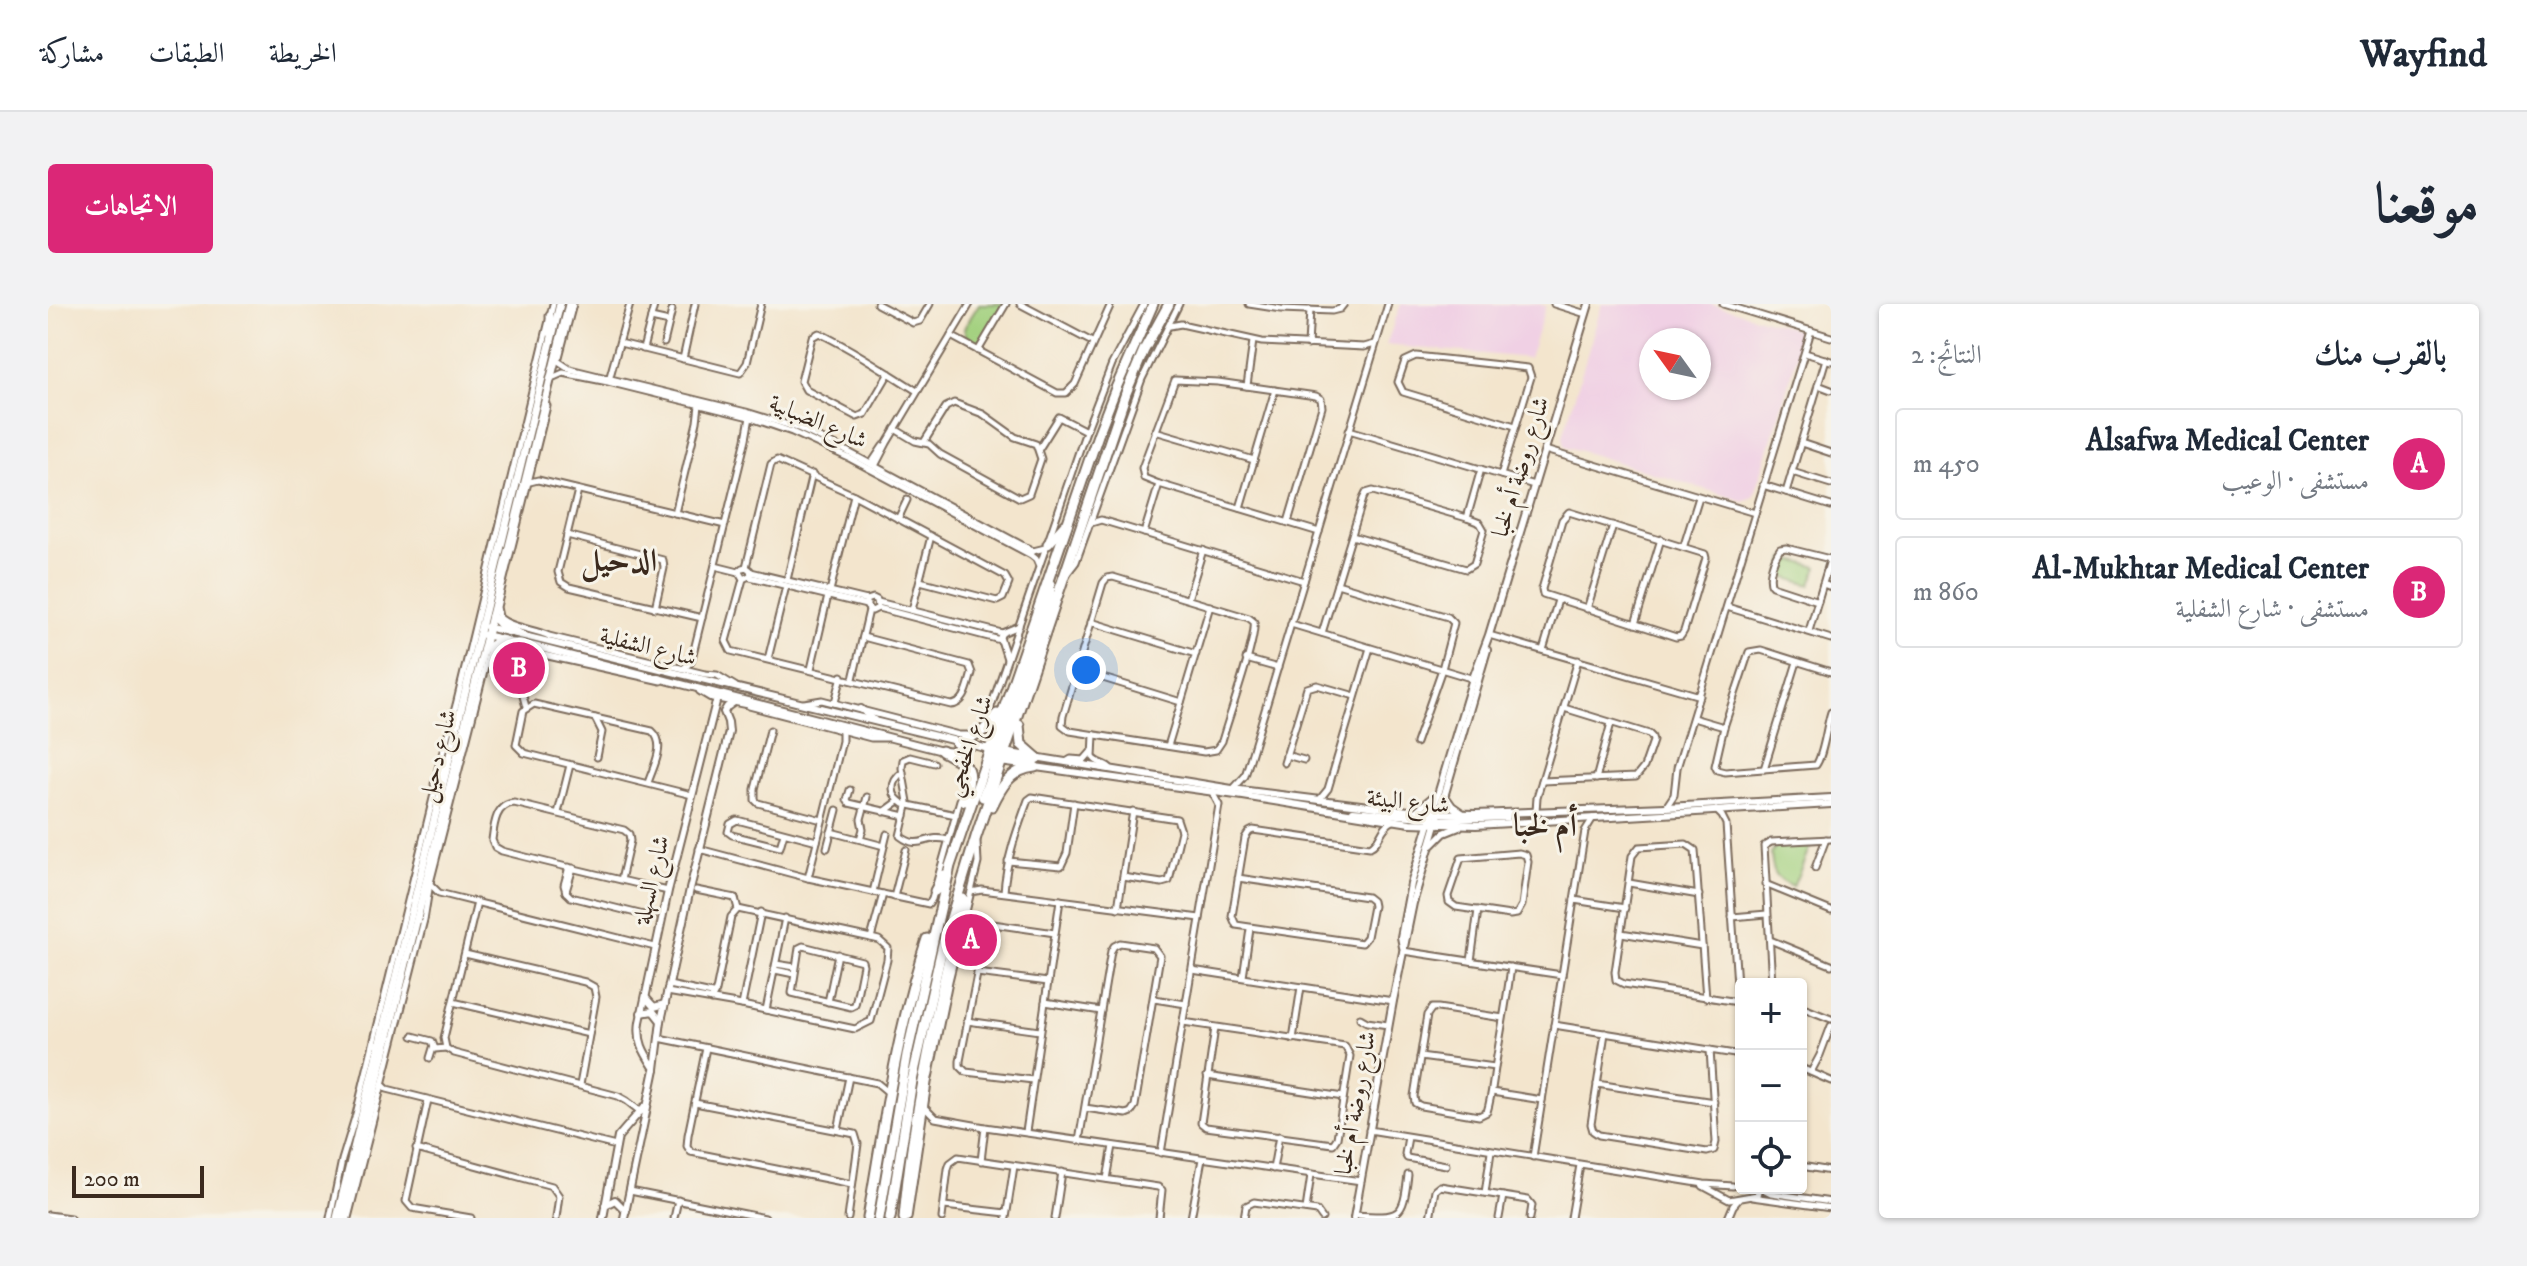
<!DOCTYPE html>
<html lang="ar">
<meta charset="utf-8">
<style>
body{margin:0;font-family:"IM FELL DW Pica",Amiri,serif;background:#f2f2f3;color:#1f2937;direction:rtl}
.controls{position:absolute;right:24px;bottom:24px;display:grid;overflow:hidden;border-radius:8px;box-shadow:0 2px 6px #0004}
.controls button{width:72px;height:72px;display:grid;place-items:center;padding:0;border:0;border-bottom:2px solid #e0e1e3;background:#fff;color:#1f2937;font:40px sans-serif}
.compass{position:absolute;left:1591px;top:24px;width:72px;height:72px;border-radius:50%;background:#fff;box-shadow:0 2px 6px #0004;rotate:303deg}
.scale{position:absolute;left:24px;bottom:20px;width:132px;box-sizing:border-box;padding-left:8px;border:4px solid #3b2a1e;border-top:0;font-size:22px;line-height:28px;white-space:nowrap;color:#3b2a1e;-webkit-text-stroke:6px #f7f3e8;paint-order:stroke}
.you{position:absolute;left:1038px;top:366px;width:28px;height:28px;margin:-20px;border:6px solid #fff;border-radius:50%;background:#1a73e8;box-shadow:0 0 0 12px #1a73e833}
.badge{display:grid;place-items:center;width:52px;height:52px;border-radius:50%;background:#db2777;color:#fff;font-size:26px;font-weight:700}
.pin{position:absolute;translate:-50% -50%;border:4px solid #fff;box-shadow:0 2px 8px #0006}
.list{margin:0;padding:0;list-style:none}
h2{display:flex;justify-content:space-between;align-items:center;height:104px;margin:0;padding:0 32px;font-size:34px}
h2 small{font-size:26px;font-weight:400;color:#747a83}
.list li{display:grid;grid-template-columns:52px 1fr auto;gap:24px;align-items:center;box-sizing:border-box;height:112px;margin:0 16px 16px;padding:0 16px;border:2px solid #e0e1e3;border-radius:8px}
.list b{display:block;font-size:30px;white-space:nowrap}
.list p{margin:0;font-size:26px;white-space:nowrap;color:#747a83}
.list em{font-size:26px;font-style:normal;color:#747a83}
.icon{flex:none;width:44px;height:44px;fill:none;stroke:currentColor;stroke-width:2;stroke-linecap:round;stroke-linejoin:round}
.map{position:relative;flex:none;width:1783px;height:914px;overflow:hidden;direction:ltr;border-radius:8px}
header{display:flex;align-items:center;gap:48px;box-sizing:border-box;height:112px;padding:0 40px;background:#fff;border-bottom:2px solid #e0e1e3}
header strong{font-size:38px}
nav{display:flex;gap:44px;margin-inline-start:auto;font-size:28px}
.intro{display:flex;align-items:center;justify-content:space-between;box-sizing:border-box;height:192px;padding:0 48px}
h1{margin:0;font-size:56px}
.button{padding:20px 36px;border-radius:8px;background:#db2777;color:#fff;font-size:28px;font-weight:700}
main{display:flex;gap:48px;padding:0 48px}
aside{flex:1;background:#fff;border-radius:8px;box-shadow:0 2px 6px #0004}
.map>svg:first-child{display:block}
</style>
<header>
<strong>Wayfind</strong>
<nav><a>الخريطة</a><a>الطبقات</a><a>مشاركة</a></nav>
</header>
<div class="intro"><h1>موقعنا</h1><a class="button">الاتجاهات</a></div>
<main>
<aside>
<h2>بالقرب منك<small>النتائج: 2</small></h2>
<ul class="list">
<li><span class="badge">A</span><div><b>Alsafwa Medical Center</b><p>مستشفى · الوعيب</p></div><em>450 m</em></li>
<li><span class="badge">B</span><div><b>Al-Mukhtar Medical Center</b><p>مستشفى · شارع الشفلية</p></div><em>860 m</em></li>
</ul>
</aside>
<div class="map">
<svg width="1783" height="914" viewBox="0 0 1783 914">
<rect width="100%" height="100%" fill="#f7f3e8"/>
<filter id="ink" filterUnits="userSpaceOnUse"><feTurbulence type="fractalNoise" baseFrequency=".0125" numOctaves="2"/><feDisplacementMap in="SourceGraphic" scale="16" xChannelSelector="R" yChannelSelector="G"/><feConvolveMatrix kernelMatrix="1 2 1 2 8 2 1 2 1" color-interpolation-filters="sRGB"/></filter>
<filter id="wash" filterUnits="userSpaceOnUse"><feTurbulence type="fractalNoise" baseFrequency=".006" numOctaves="4" result="noise"/><feDisplacementMap in="SourceGraphic" scale="32" xChannelSelector="R" yChannelSelector="G"/><feGaussianBlur stdDeviation="1.8" result="paint"/><feColorMatrix in="noise" values="0 0 0 0 0 0 0 0 0 0 0 0 0 0 0 0 0 1.4 0 .05"/><feComposite in="paint" operator="in"/></filter>
<g filter="url(#wash)">
<rect width="100%" height="100%" fill="#f3e5cd"/>
<g fill="#f0d0e4" fill-rule="evenodd">
<polygon points="1353,0 1490,0 1498,2 1481,54 1338,41"/>
<path d="M1554,0H1663L1749,25L1754,35L1706,193L1695,197L1517,142L1515,132ZM1603,36H1651V84H1603Z"/>
</g>
<g fill="#a2d07e" stroke="#6e7d4e" stroke-width="2">
<polygon points="931,0 958,0 937,36 929,39 918,32 916,24"/>
<polygon points="1737,254 1769,263 1763,281 1732,272"/>
<path d="M1763,540L1745,583C1727,575 1724,569 1723,549L1729,541Z"/>
</g>
</g>
<g filter="url(#ink)">
<g fill="none" stroke-linecap="round" stroke-linejoin="round">
<defs>
<g id="minor">
<polyline points="829,0 865,19 872,17 882,0"/>
<polyline points="972,0 1044,38"/>
<polyline points="1201,0 1233,5 1284,7 1292,5 1296,0"/>
<polyline points="1506,0 1538,10"/>
<polyline points="1675,0 1783,33"/>
<polyline points="603,14 621,18"/>
<polyline points="1122,22 1133,20 1214,38 1316,43 1327,40"/>
<polyline points="903,32 1009,89 1018,89 1027,80 1063,0"/>
<polyline points="572,39 692,69 699,59 713,0"/>
<polyline points="616,39 624,6"/>
<polyline points="1260,41 1262,6"/>
<polyline points="595,45 606,2"/>
<polyline points="930,47 958,0"/>
<polyline points="1757,49 1783,57"/>
<polyline points="511,53 525,0"/>
<polyline points="635,55 647,0"/>
<polyline points="510,57 522,65 698,108 750,124 791,143 985,247 997,244"/>
<path d="M841,69L817,110L809,113L758,86L753,77L764,33L771,29C805,45 837,67 869,87"/>
<polyline points="506,73 515,69 560,78 697,112 744,128 803,155 983,251 988,255 991,262"/>
<polyline points="561,76 582,0"/>
<polyline points="1770,81 1783,86"/>
<polyline points="1199,82 1205,37"/>
<path d="M499,102L449,303L451,313C463,324 486,325 501,332L657,370L669,371L687,382"/>
<polyline points="847,125 867,137 881,140 892,150 972,194 981,190 993,155 988,140 967,133 935,110 906,99 898,103 876,138"/>
<polyline points="1301,126 1486,181"/>
<polyline points="1107,127 1206,156"/>
<polyline points="1753,139 1783,149"/>
<polyline points="991,145 1011,113 1038,127"/>
<polyline points="1497,146 1707,209"/>
<polyline points="823,160 835,142"/>
<polyline points="827,162 839,139 922,0"/>
<polyline points="1744,168 1783,180"/>
<polyline points="1453,171 1483,73 1480,64 1368,52 1357,57 1350,78 1355,88 1467,122"/>
<polyline points="482,178 490,176 677,221"/>
<polyline points="1715,181 1783,202"/>
<polyline points="530,186 510,268 513,278 521,283 654,314"/>
<polyline points="1738,188 1778,55"/>
<polyline points="1192,204 1227,86"/>
<polygon points="1521,208 1657,250 1658,254 1636,327 1633,332 1628,333 1495,290 1494,285 1514,216"/>
<polyline points="627,209 649,118 651,101"/>
<polyline points="1419,214 1433,165"/>
<polyline points="850,215 859,196"/>
<polyline points="1240,218 1274,103 1273,95 1268,92 1170,78 1127,76 1094,164 1096,174 1111,180 1271,228"/>
<polyline points="1043,219 1053,216 1256,277"/>
<polyline points="1096,229 1111,180"/>
<polyline points="519,231 615,256 616,264 607,304"/>
<polyline points="1636,241 1651,193"/>
<polyline points="667,262 691,268"/>
<polyline points="698,263 723,160 729,156 806,191 957,272 961,279 955,294 949,297 872,277"/>
<polyline points="703,268 819,296"/>
<polyline points="1018,271 1028,258 1094,75 1131,0"/>
<polyline points="702,273 818,301"/>
<path d="M1065,273L1201,314L1206,318C1209,335 1180,415 1174,437L1168,446L1156,448L1022,427L1014,421L1015,412L1055,279L1059,274Z"/>
<path d="M695,275L703,271L702,266L698,263L694,264L691,268L695,275L678,337L683,347L903,401C918,400 920,381 924,369L921,361L815,333"/>
<polyline points="739,276 764,170"/>
<polyline points="1289,280 1400,313 1406,319 1394,365 1368,439"/>
<polyline points="1775,280 1783,283"/>
<polyline points="782,287 806,191"/>
<polyline points="1140,295 1155,246"/>
<path d="M1770,297L1724,282C1719,272 1726,254 1732,245L1738,244L1782,255"/>
<polyline points="830,298 954,329"/>
<polyline points="1679,303 1783,335"/>
<polyline points="830,304 829,296 825,294 819,296 819,303 824,307 830,304 952,336"/>
<polyline points="1539,305 1565,221"/>
<polyline points="864,306 883,232"/>
<polyline points="1043,318 1148,350"/>
<polyline points="1243,320 1426,375"/>
<polyline points="1587,320 1613,235"/>
<polyline points="1761,327 1782,256"/>
<polyline points="1274,329 1315,195 1318,189 1325,187 1419,214 1432,219 1436,226 1426,260 1418,265 1304,232"/>
<polyline points="1441,331 1652,392"/>
<polyline points="1495,346 1510,296"/>
<polyline points="720,355 738,282"/>
<polyline points="959,355 952,333 954,329 971,322"/>
<polyline points="1198,355 1230,364"/>
<polyline points="636,364 643,358 698,135 702,113"/>
<polyline points="763,365 780,292"/>
<polyline points="1029,366 1133,398"/>
<path d="M1783,368L1713,346L1701,348L1676,423L1667,462L1669,466L1677,468L1768,461C1776,450 1778,423 1783,408"/>
<polyline points="805,375 821,306"/>
<polyline points="787,398 794,372"/>
<polyline points="756,399 774,396 911,431 921,431"/>
<polyline points="701,402 823,434 839,434"/>
<polyline points="478,403 475,392 485,349"/>
<polyline points="547,414 554,428 549,453"/>
<polyline points="1645,414 1676,423"/>
<polyline points="938,417 1038,127 1064,60 1096,0"/>
<polyline points="722,426 707,485 707,496 710,499 774,516"/>
<path d="M1046,431L1045,453C1050,461 1058,458 1063,465"/>
<polyline points="1120,442 1162,302"/>
<polyline points="1238,451 1256,456"/>
<polyline points="1018,458 1023,455 1036,456 1043,448"/>
<path d="M886,459L862,453L855,456L854,464L860,498L852,532C873,548 878,529 900,536"/>
<polyline points="1236,459 1259,384 1269,381 1307,392"/>
<polyline points="1716,465 1749,358"/>
<path d="M855,468C841,478 842,492 856,500L908,511"/>
<polyline points="1548,475 1563,419"/>
<polyline points="1494,477 1588,473 1596,463 1605,437 1604,433 1601,430 1516,404"/>
<path d="M600,479C605,463 619,440 604,427L486,400L475,407L468,441L476,449L644,491"/>
<polyline points="1185,485 1197,472 1340,0"/>
<polyline points="802,486 799,496 801,499 857,512"/>
<polyline points="1271,496 1280,485 1322,344"/>
<polyline points="1618,503 1626,491 1629,464 1763,27"/>
<polyline points="1668,506 1674,512 1678,520 1693,739"/>
<polyline points="1488,507 1489,493 1530,356"/>
<polyline points="836,508 851,497"/>
<polyline points="510,509 522,461"/>
<polyline points="783,528 836,542"/>
<polyline points="736,529 732,543 684,531 680,528 682,520 689,516 769,537"/>
<polyline points="812,535 815,525 813,515 819,493"/>
<polyline points="779,544 789,506"/>
<polyline points="651,545 760,574 881,600 884,595 912,496 916,487"/>
<polygon points="1471,549 1478,551 1480,558 1474,601 1469,610 1462,611 1408,603 1401,598 1400,592 1413,554"/>
<polyline points="960,557 1013,562 1019,549 1026,499"/>
<polyline points="1767,564 1778,535"/>
<polyline points="760,574 794,437 794,427"/>
<path d="M1190,574L1319,593L1324,597L1325,602L1319,633L1314,639L1188,621L1184,612L1197,534L1201,528L1205,526L1322,543C1333,538 1332,523 1345,517"/>
<path d="M573,576L582,537L581,530L576,526L466,499C448,500 446,520 444,536L447,543L454,547C509,561 564,574 620,587"/>
<polyline points="1581,579 1651,591"/>
<polyline points="1717,580 1783,607"/>
<polyline points="383,581 391,589 607,643"/>
<polyline points="648,586 687,594 690,605"/>
<polyline points="518,587 525,564"/>
<polyline points="518,588 523,593 604,613"/>
<polyline points="518,588 516,581 521,563"/>
<polyline points="825,588 839,530"/>
<polyline points="923,588 934,586 1152,614"/>
<path d="M956,588C958,556 969,526 980,496L984,493L1129,515L1133,527L1121,577L1114,579L1075,573"/>
<polyline points="846,593 858,546"/>
<polyline points="1526,596 1577,604"/>
<polyline points="429,598 396,734 398,744 406,749 570,792 579,797 593,808"/>
<polyline points="1070,604 1085,507"/>
<polyline points="1684,613 1719,610"/>
<polyline points="1573,629 1654,642"/>
<polyline points="823,634 835,590"/>
<polyline points="1722,636 1783,661"/>
<polygon points="755,642 814,657 815,661 807,701 803,703 744,689 751,644"/>
<polyline points="1355,647 1514,671"/>
<polyline points="417,650 537,678 546,683 548,693 532,781"/>
<polyline points="1423,657 1430,606"/>
<polyline points="728,660 747,663"/>
<polyline points="727,666 746,670"/>
<polyline points="1144,666 1345,697"/>
<polyline points="929,669 1000,678"/>
<polyline points="1195,673 1202,625"/>
<polyline points="1724,680 1716,542 1723,538 1783,535"/>
<polyline points="621,681 664,690"/>
<polyline points="619,688 694,701 807,725 823,717 839,656 840,644 831,636 823,634 690,605"/>
<polyline points="1658,694 1647,546 1638,540 1591,543 1584,552 1567,668 1568,676 1576,680 1690,698"/>
<polyline points="1106,695 1138,700"/>
<polyline points="663,696 668,687 683,613 690,605"/>
<polyline points="405,698 541,730"/>
<polyline points="780,698 790,650"/>
<polyline points="997,698 1053,707"/>
<polyline points="694,701 713,608"/>
<polyline points="1753,703 1783,715"/>
<polyline points="718,706 737,614"/>
<polyline points="1312,714 1319,718 1340,721"/>
<path d="M1455,714L1390,704H1384L1379,711L1366,792L1367,799L1373,802L1431,812L1439,808C1444,792 1445,775 1448,758C1453,726 1459,695 1463,663"/>
<polyline points="919,717 992,727"/>
<polyline points="1135,718 1297,742 1302,752 1289,834 1285,840 1158,823 1153,819 1167,724"/>
<polyline points="1506,721 1693,751"/>
<polyline points="1557,729 1543,820 1545,827 1551,831 1659,848 1666,846 1668,838 1662,746"/>
<polyline points="365,732 384,737 387,745 398,744"/>
<polyline points="611,734 829,779 841,789"/>
<polyline points="1245,735 1253,683"/>
<polyline points="658,744 640,831 639,842 643,848 804,880"/>
<polyline points="1372,753 1447,763"/>
<polyline points="382,754 385,744"/>
<polyline points="1753,764 1783,777"/>
<polyline points="1763,768 1772,751 1783,722"/>
<polyline points="1159,772 1295,793"/>
<polyline points="985,776 918,768 912,762 912,757 938,624 945,620 1007,629"/>
<polyline points="334,780 339,785 568,842"/>
<polyline points="1549,780 1666,798"/>
<polyline points="1444,788 1494,796"/>
<polyline points="380,796 358,897 364,904 423,914"/>
<polyline points="647,799 807,830 810,840 800,914"/>
<polyline points="877,804 887,814 937,823 1313,877"/>
<polyline points="790,826 801,773"/>
<polyline points="1321,826 1656,880 1685,882"/>
<polyline points="978,828 1012,596"/>
<polyline points="1360,833 1357,850 1359,854 1398,861"/>
<polyline points="1031,837 1063,647 1066,642 1072,639 1106,644 1112,652 1087,802 1083,808 1078,810 1037,804"/>
<polyline points="368,845 504,882 511,892 508,914"/>
<polyline points="1113,849 1171,501 1164,488"/>
<polyline points="1485,853 1537,527 1545,514"/>
<polyline points="933,857 937,823"/>
<polyline points="1753,862 1783,867"/>
<polyline points="1225,865 1231,832"/>
<polyline points="1059,875 1065,842"/>
<polyline points="1655,882 1681,896 1709,891 1711,884"/>
<polyline points="1713,884 1723,889 1783,898"/>
<polyline points="582,887 717,914"/>
<polyline points="1437,889 1443,847"/>
<polyline points="1704,893 1783,904"/>
<polyline points="896,902 958,909"/>
<polyline points="1258,905 1263,871"/>
<polyline points="0,911 22,914"/>
<path d="M1307,911C1353,914 1355,914 1360,871"/>
<polyline points="282,914 294,856 308,810 386,490 390,465 408,401 505,0"/>
<polyline points="300,914 376,616 382,579 441,348 446,343 455,342 613,377"/>
<polyline points="626,914 630,896"/>
<polyline points="860,914 880,779 901,677 930,559 929,538"/>
<polyline points="894,914 900,865 902,859 910,853 1110,883 1114,886 1111,914"/>
<polyline points="958,914 966,862"/>
<polyline points="1007,914 1014,868"/>
<polyline points="1143,914 1154,855"/>
<polyline points="1196,914 1198,902 1206,898 1269,907 1274,914"/>
<polyline points="1382,914 1387,886 1392,882 1480,896 1484,901 1482,914"/>
<polyline points="1451,914 1455,892"/>
<polyline points="1523,914 1532,861"/>
<polyline points="1680,914 1685,902 1691,895"/>
</g>
<g id="tertiary">
<polyline points="439,323 941,445"/>
<polyline points="432,330 459,336"/>
<polyline points="470,338 894,447 913,448 914,444 907,440"/>
<polyline points="652,387 662,393 703,401"/>
<polyline points="813,405 826,416"/>
<polyline points="956,448 1184,485 1377,509 1428,510 1618,503 1783,494"/>
<polyline points="952,458 1195,492 1362,519 1428,521 1783,500"/>
<polyline points="1397,492 1404,502 1414,509"/>
<polyline points="1305,507 1385,514"/>
<polyline points="1367,508 1386,492"/>
<polyline points="1386,516 1459,513"/>
<polyline points="1384,541 1396,529 1411,523"/>
<polyline points="1355,643 1353,633 1363,580 1425,374 1441,331 1541,0"/>
<polyline points="598,694 606,703 617,700"/>
<polyline points="593,709 605,707 613,717"/>
<path d="M607,765C596,748 589,738 592,718L620,587L669,394"/>
<polyline points="557,901 567,896 578,907"/>
<polyline points="555,914 570,833 596,803"/>
<polyline points="576,914 607,765 613,717 642,585 681,428 680,418 676,408 679,403 686,398"/>
<polyline points="1306,914 1345,697 1365,599 1439,346"/>
</g>
<g id="secondary">
<polyline points="502,12 503,29"/>
<polyline points="444,312 453,321 472,330"/>
<polyline points="439,344 447,338 473,339"/>
<polyline points="387,480 396,464"/>
<polyline points="289,914 512,0"/>
<polyline points="295,914 521,0"/>
</g>
<g id="trunk">
<polyline points="1000,240 1017,221"/>
<polyline points="971,421 973,440 989,454"/>
<polyline points="914,438 936,426 949,410"/>
<path d="M894,447C924,464 924,462 917,497"/>
<polyline points="951,452 982,457 989,454"/>
<polyline points="951,456 949,447 1001,298 1002,280"/>
<path d="M935,493C940,478 952,458 940,445"/>
<path d="M944,502C953,483 963,465 987,463"/>
<polyline points="887,587 896,571"/>
<path d="M820,914C836,821 849,725 879,635"/>
<polyline points="831,914 859,751 902,562 1051,128 1068,84 1105,0"/>
<polyline points="842,914 864,777 895,640 928,533 1078,89 1096,46 1121,0"/>
<path d="M856,914C865,807 890,700 915,595"/>
</g>
</defs>
<use href="#minor" stroke="#7b6b5b" stroke-width="9"/>
<use href="#tertiary" stroke="#7b6b5b" stroke-width="10"/>
<use href="#secondary" stroke="#7b6b5b" stroke-width="11"/>
<use href="#trunk" stroke="#7b6b5b" stroke-width="13"/>
<use href="#minor" stroke="#fff" stroke-width="5"/>
<use href="#tertiary" stroke="#fff" stroke-width="6"/>
<use href="#secondary" stroke="#fff" stroke-width="7"/>
<use href="#trunk" stroke="#fff" stroke-width="9"/>
</g>
</g>
<g text-anchor="middle" dominant-baseline="central" stroke-width="6" stroke-linejoin="round" paint-order="stroke">
<g font-size="24" fill="#3b2a1e" stroke="#f7f3e8">
<text transform="translate(770 118) rotate(23)">شارع الضبابية</text>
<text transform="translate(1473 163) rotate(-73)">شارع روضة أم لخبا</text>
<text transform="translate(600 343) rotate(14)">شارع الشفلية</text>
<text transform="translate(921 442) rotate(-71)">شارع الخفجي</text>
<text transform="translate(390 452) rotate(-76)">شارع دحيل</text>
<text transform="translate(1360 498) rotate(6)">شارع البيئة</text>
<text transform="translate(604 576) rotate(-77)">شارع السهلة</text>
<text transform="translate(1308 799) rotate(-80)">شارع روضة أم لخبا</text>
</g>
<g font-size="32" font-weight="bold" fill="#3b2a1e" stroke="#f7f3e8">
<text x="571" y="258">الدحيل</text>
<text x="1497" y="523">أم لخبا</text>
</g>
</g>
</svg>
<div class="controls">
<button>+</button>
<button>−</button>
<button><svg class="icon" aria-label="locate" viewBox="0 0 24 24"><circle cx="12" cy="12" r="6"/><path d="M12 2v4M12 18v4M2 12h4M18 12h4"/></svg></button>
</div>
<svg class="compass" viewBox="-18 -18 36 36"><path d="M0-13l5 13h-10z" fill="#e53935"/><path d="M0 13l5-13h-10z" fill="#747a83"/></svg>
<div class="scale">200 m</div>
<div class="you"></div>
<div class="pin badge" style="left:923px;top:636px">A</div>
<div class="pin badge" style="left:471px;top:364px">B</div>
</div>
</main>
